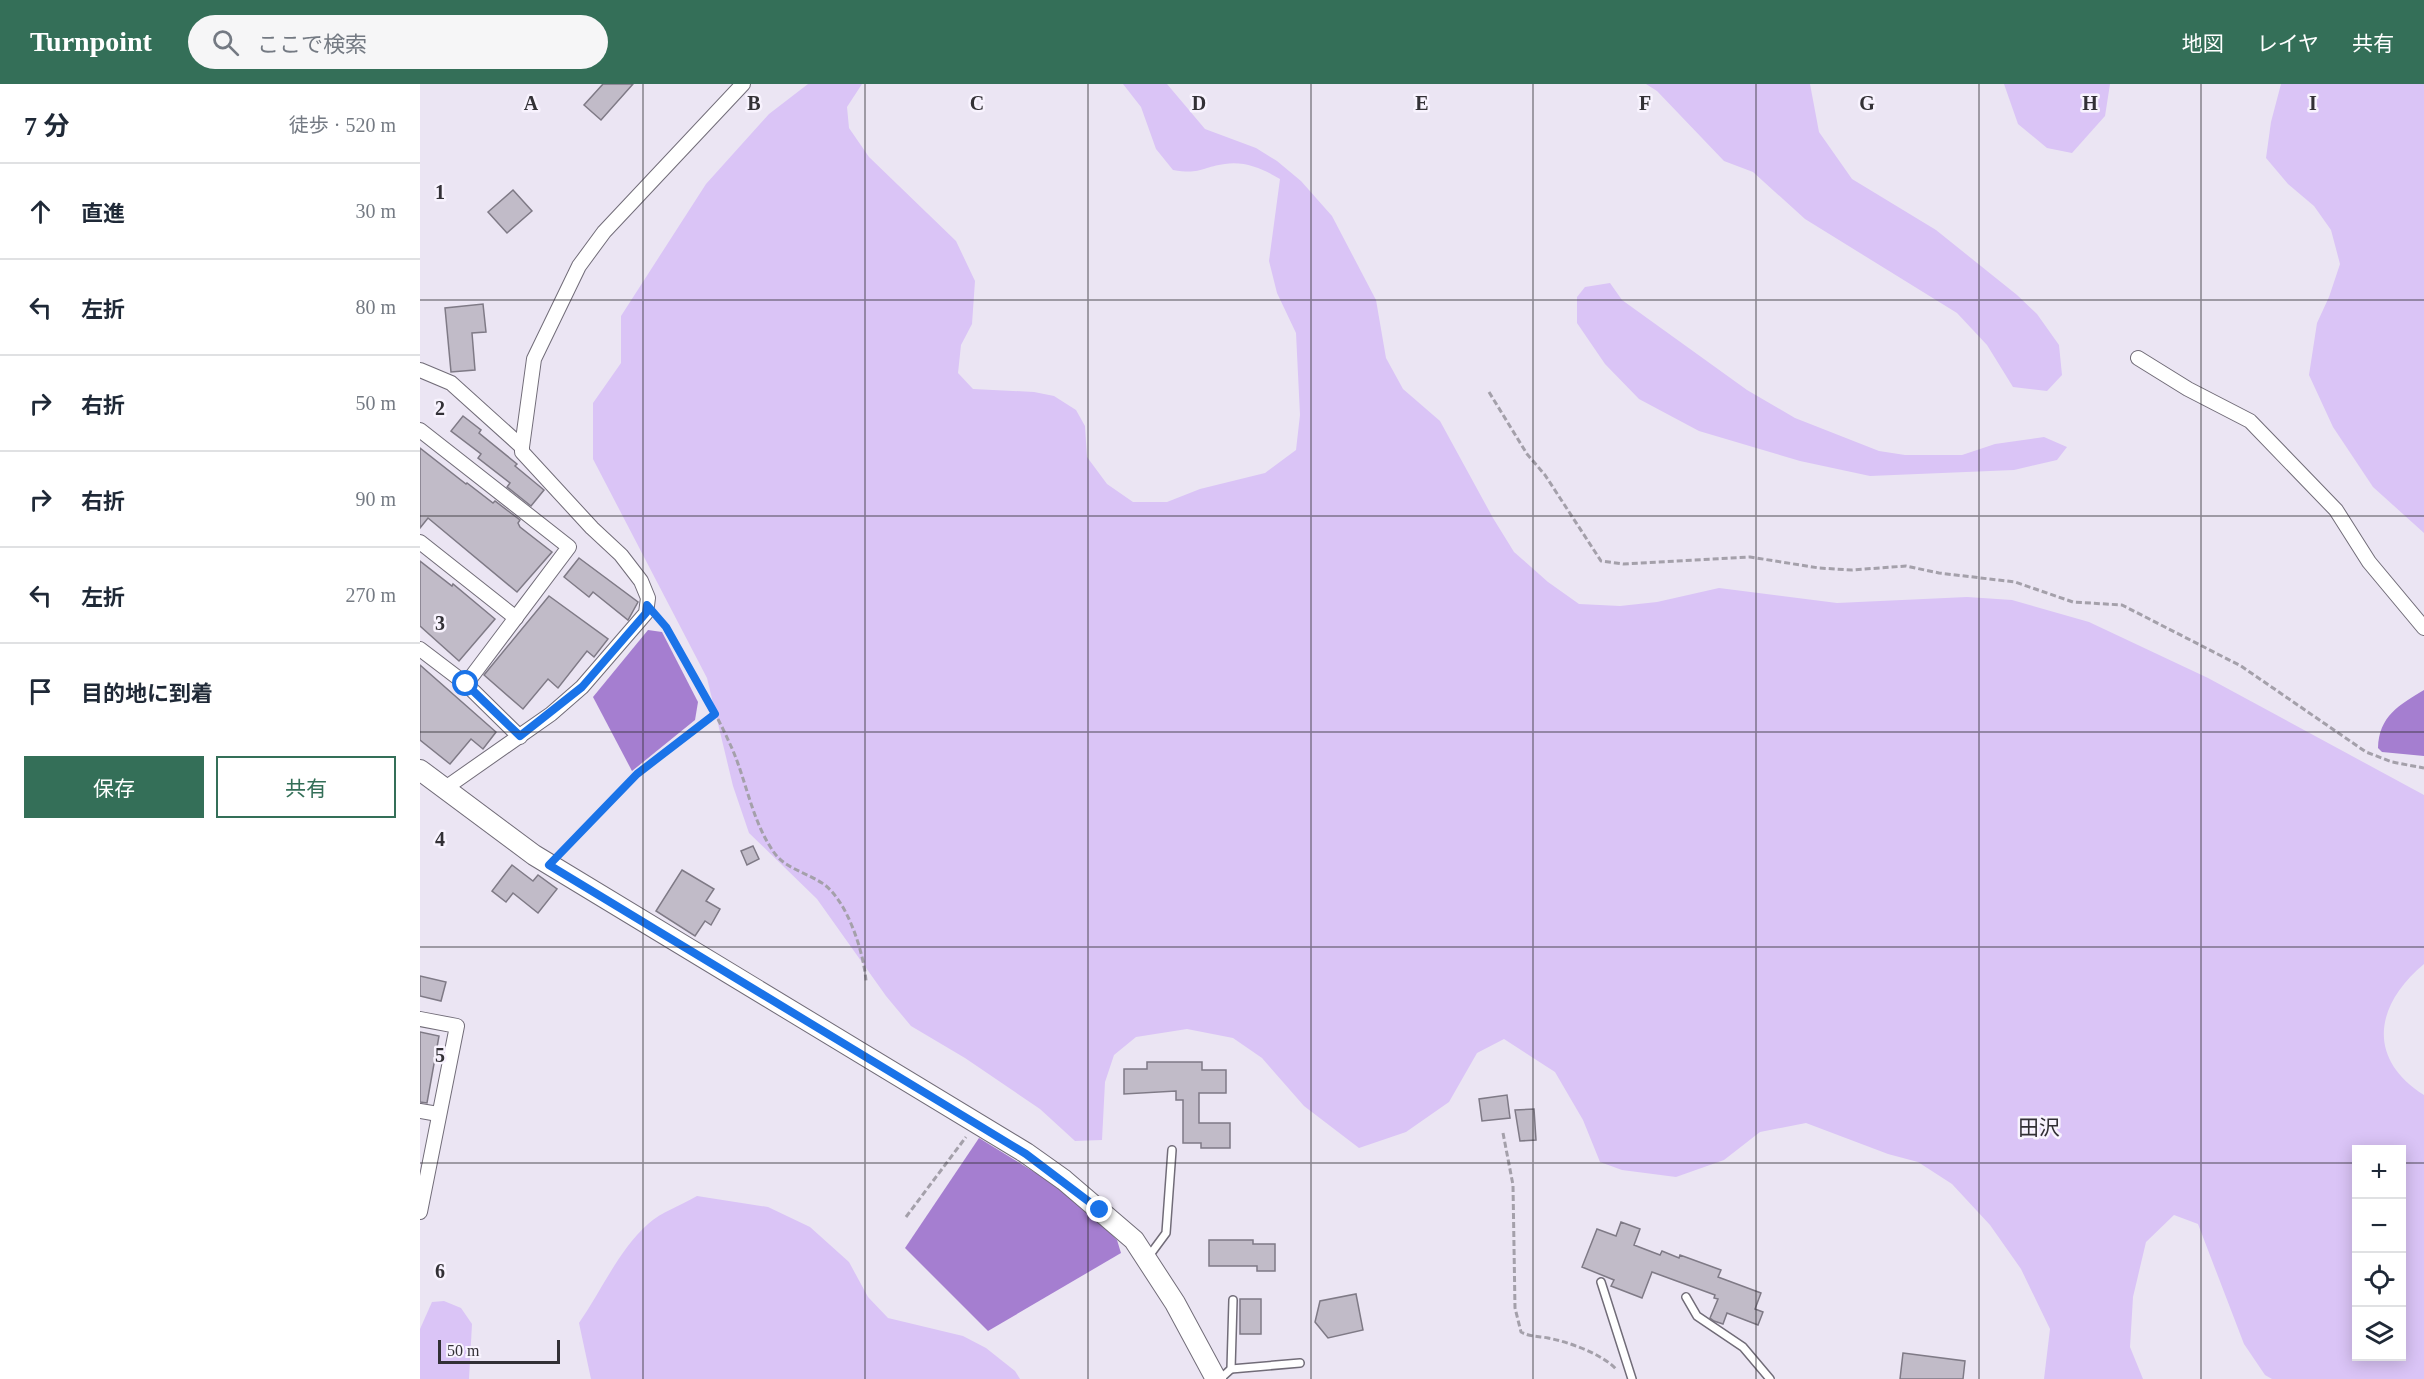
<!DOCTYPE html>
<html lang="ja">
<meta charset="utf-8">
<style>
body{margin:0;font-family:"Times New Roman","Noto Sans JP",serif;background:#f6f6f7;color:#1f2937}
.controls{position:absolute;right:18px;bottom:18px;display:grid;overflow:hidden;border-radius:0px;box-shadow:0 3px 15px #0003}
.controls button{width:54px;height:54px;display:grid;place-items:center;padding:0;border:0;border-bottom:2px solid #e0e1e3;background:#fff;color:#1f2937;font:30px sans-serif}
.scale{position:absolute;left:18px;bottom:15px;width:122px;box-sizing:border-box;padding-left:6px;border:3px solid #323035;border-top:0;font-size:16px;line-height:21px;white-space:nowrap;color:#323035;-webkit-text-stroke:4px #f8f3fe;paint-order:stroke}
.stop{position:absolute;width:18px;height:18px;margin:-14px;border:4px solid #1a73e8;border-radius:50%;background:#fff}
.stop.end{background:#1a73e8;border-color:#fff;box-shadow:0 2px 6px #0008}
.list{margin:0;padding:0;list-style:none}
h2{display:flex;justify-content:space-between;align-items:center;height:78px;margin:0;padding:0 24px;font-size:26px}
h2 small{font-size:20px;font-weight:400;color:#747a83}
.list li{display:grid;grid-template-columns:39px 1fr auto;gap:18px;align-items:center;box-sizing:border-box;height:96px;padding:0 24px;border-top:2px solid #e0e1e3}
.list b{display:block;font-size:22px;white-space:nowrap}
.list em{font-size:20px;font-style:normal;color:#747a83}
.actions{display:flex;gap:12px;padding:18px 24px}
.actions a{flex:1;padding:14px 0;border:2px solid #346f58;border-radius:0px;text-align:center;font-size:21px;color:#346f58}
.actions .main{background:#346f58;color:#fff}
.icon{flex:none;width:33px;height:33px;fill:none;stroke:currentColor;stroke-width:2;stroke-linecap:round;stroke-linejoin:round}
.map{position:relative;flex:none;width:2004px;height:1295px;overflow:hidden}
header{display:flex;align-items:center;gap:36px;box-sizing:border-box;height:84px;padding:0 30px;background:#346f58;color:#fff}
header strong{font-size:28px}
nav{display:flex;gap:33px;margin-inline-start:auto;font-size:21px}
.search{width:420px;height:54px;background:#f6f6f7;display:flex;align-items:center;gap:15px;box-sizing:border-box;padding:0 21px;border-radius:33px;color:#747a83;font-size:22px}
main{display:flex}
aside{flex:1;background:#fff}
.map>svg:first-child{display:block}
</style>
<header>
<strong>Turnpoint</strong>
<div class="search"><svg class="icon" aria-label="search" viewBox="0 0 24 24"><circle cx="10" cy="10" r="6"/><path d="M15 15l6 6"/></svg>ここで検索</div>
<nav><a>地図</a><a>レイヤ</a><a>共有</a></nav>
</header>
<main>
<aside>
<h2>7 分<small>徒歩 · 520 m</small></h2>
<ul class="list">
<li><svg class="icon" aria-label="ahead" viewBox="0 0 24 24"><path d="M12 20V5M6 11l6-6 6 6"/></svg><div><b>直進</b></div><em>30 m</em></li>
<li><svg class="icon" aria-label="left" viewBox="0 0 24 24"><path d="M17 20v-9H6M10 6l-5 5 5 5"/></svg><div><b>左折</b></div><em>80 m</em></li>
<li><svg class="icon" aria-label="right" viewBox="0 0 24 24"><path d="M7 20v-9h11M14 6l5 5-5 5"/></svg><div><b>右折</b></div><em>50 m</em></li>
<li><svg class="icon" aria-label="right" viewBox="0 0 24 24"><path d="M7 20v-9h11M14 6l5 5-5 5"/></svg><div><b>右折</b></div><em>90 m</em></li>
<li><svg class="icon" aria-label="left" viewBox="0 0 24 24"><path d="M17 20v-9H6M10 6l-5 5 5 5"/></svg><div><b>左折</b></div><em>270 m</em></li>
<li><svg class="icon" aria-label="arrive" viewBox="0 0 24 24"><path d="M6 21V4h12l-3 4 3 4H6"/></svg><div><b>目的地に到着</b></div></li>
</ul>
<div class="actions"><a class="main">保存</a><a>共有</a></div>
</aside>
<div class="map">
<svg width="2004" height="1295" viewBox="0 0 2004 1295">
<rect width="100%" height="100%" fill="#ebe5f3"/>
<g fill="#dac4f6" fill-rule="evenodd">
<path d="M388,0H442L427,23L429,44L449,73L536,157L555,197L552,240L541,261L538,289L553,305L614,308L634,312L656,326L665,342L667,373L687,400L713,418H747L780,405L845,389L876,366L880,331L876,249L857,209L849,177L860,95C843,85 825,77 805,80C781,83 781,91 753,86L736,65L721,23L703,0H747L785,45L836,64L857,77L881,97L912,132L956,216L966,274L983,305L1020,337L1073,434L1094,468L1128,498L1159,520L1200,522L1237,518L1299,504L1417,519L1547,513L1592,516L1669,538L1788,594L2004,711V880C1955,921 1946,974 2004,1011V1295H1852L1845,1291L1824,1260L1778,1140L1754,1131L1726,1158L1713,1213L1710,1263L1723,1295H1624L1630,1245L1601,1185L1570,1141L1532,1100L1498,1078L1468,1070L1386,1039L1340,1048L1304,1076L1256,1093L1202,1086L1180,1078L1163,1036L1135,988L1084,955L1057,969L1029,1018L986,1048L939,1064L884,1022L842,974L813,954L767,945L716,953L694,971L685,998L682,1056L655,1057L620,1025L545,974L491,942L466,912L397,815L329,749L313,702L287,594L173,375V319L201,279V232L286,100L349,30ZM1936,1066H1982V1272H1936Z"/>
<polygon points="1226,0 1390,0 1399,48 1432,95 1516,146 1597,211 1617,230 1639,261 1642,291 1627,307 1593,303 1567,261 1537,229 1385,135 1333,88 1304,77 1237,7"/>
<polygon points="1584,0 1690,0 1685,32 1652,69 1627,64 1598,40"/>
<polygon points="1861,0 2004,0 2004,449 1953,403 1913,343 1889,291 1897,239 1909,213 1920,180 1911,146 1894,122 1868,100 1846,74 1851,38"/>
<polygon points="1190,199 1202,216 1327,306 1375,334 1459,367 1485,371 1542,371 1575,360 1624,353 1647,363 1637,376 1594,386 1450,392 1380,377 1279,347 1219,315 1185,280 1157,239 1157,213 1165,203"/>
<path d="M277,1112L348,1123L390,1143L429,1178L448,1213L468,1234L543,1252L566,1264L595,1287L600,1295H171L159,1239C182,1206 198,1167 228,1140C241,1128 262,1121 277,1112Z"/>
<polygon points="24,1217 41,1224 52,1240 49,1295 0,1295 0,1245 12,1218"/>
</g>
<g fill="#a57ed0">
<polygon points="228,546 242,548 278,618 275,636 212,687 173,613"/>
<path d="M2004,606V672L1962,668L1958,664C1959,632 1979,621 2004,606Z"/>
<polygon points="559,1054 650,1110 697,1156 701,1169 568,1247 485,1164"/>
</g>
<g fill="#c1bbc8" stroke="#7f7a86" stroke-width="1.5">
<polygon points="183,0 213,0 181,36 164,21"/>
<polygon points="93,106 112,127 87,149 68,128"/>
<polygon points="63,220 66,248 52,249 55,286 31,288 25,224"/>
<polygon points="43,332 61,346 59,349 97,380 95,382 124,406 111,422 87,403 90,399 58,374 61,370 31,347"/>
<polygon points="0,364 46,400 47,399 73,419 75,417 100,436 98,439 100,443 132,468 97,508 8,434 0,444"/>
<polygon points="159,474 218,518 208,536 173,508 169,513 144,493"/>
<polygon points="0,477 32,502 33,500 75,535 39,577 0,542"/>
<polygon points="129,512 188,555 174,573 167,567 138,604 128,595 103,625 64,591"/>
<polygon points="0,581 76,648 63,665 51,655 30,680 0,656"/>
<polygon points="333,762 339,775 327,781 321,767"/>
<polygon points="92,781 113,797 118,791 137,805 118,829 93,809 86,818 72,807"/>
<polygon points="262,786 294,805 286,817 300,825 291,841 285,837 275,852 236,827"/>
<polygon points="0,892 26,898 21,917 0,912"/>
<polygon points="0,948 19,952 7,1019 0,1018"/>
<polygon points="727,978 782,978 782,986 806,986 806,1009 779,1009 779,1039 810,1039 810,1064 781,1064 781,1059 763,1059 763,1016 756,1016 756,1007 704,1010 704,985 727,985"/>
<polygon points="1087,1011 1090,1034 1062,1037 1059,1015"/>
<polygon points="1114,1025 1116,1056 1100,1057 1095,1026"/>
<polygon points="1201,1138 1220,1145 1214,1161 1240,1171 1242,1167 1259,1174 1260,1171 1301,1186 1298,1193 1341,1209 1335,1225 1343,1228 1338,1241 1307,1229 1303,1240 1294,1237 1290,1234 1298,1215 1294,1214 1295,1211 1232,1188 1222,1214 1191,1202 1194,1196 1162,1183 1177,1145 1196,1152"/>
<polygon points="789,1156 833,1156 833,1160 855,1160 855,1187 837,1187 837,1182 789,1182"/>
<polygon points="936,1210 943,1246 908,1254 895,1238 900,1217"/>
<rect x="820" y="1215" width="21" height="35"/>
<polygon points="1483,1269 1545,1277 1543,1295 1480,1295"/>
</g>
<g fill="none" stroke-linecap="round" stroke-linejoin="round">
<defs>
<g id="lane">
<polyline points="729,1172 746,1149 752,1066"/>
<polyline points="1181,1198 1212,1295"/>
<polyline points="1266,1213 1277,1232 1323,1263 1350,1295"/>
<polyline points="811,1285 880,1279"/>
<polyline points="800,1295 811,1285 813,1216"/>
</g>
<g id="street">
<polyline points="1718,274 1768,305 1830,337 1916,426 1949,478 2004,544"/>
<polyline points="0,286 31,299 102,363 102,368 172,444 201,471 221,497 228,514 226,529 162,603 131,630 24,705"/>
<polyline points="0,346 149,463 46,600"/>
<polyline points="102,363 114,275 159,182 184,148 323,0"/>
<polyline points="0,458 96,534"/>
<polyline points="0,565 46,600 100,653"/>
<polyline points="0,935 37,942 0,1128"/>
<polyline points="0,1027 18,1030"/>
</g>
<polyline id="secondary" points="0,686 114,771 606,1069 644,1096 714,1156 755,1219 796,1295"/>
</defs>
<use href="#lane" stroke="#716c78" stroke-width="10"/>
<use href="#street" stroke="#716c78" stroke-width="16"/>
<use href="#secondary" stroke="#716c78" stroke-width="22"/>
<g stroke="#a4a0aa" stroke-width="3" stroke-dasharray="6 3" stroke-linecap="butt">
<polyline points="1069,308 1107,370 1125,391 1181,477 1203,480 1330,473 1399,484 1432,486 1486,482 1519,489 1595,498 1653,518 1702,521 1821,582 1946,668 1972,678 2004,684"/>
<path d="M239,534L246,543C268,582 292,620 310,660C326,694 331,735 353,767C364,784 385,788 402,799C427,815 444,869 446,897"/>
<polyline points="141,769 217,690 295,630"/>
<path d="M1083,1049L1093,1101L1095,1224L1101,1248C1110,1253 1118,1252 1128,1254C1149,1258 1182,1270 1196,1285"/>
<polyline points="486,1133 546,1053"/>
</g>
<use href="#lane" stroke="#fff" stroke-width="7"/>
<use href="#street" stroke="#fff" stroke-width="14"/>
<use href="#secondary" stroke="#fff" stroke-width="20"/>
</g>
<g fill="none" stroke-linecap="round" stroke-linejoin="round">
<polyline stroke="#1a73e8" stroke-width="8" points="46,600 100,652 162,603 226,529 227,521 246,543 295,630 217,690 129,781 606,1070 680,1126"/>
</g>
<path fill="none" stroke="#323035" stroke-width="1.5" stroke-opacity="0.55" d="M223,0V1295M445,0V1295M668,0V1295M891,0V1295M1113,0V1295M1336,0V1295M1559,0V1295M1781,0V1295M0,216H2004M0,432H2004M0,648H2004M0,863H2004M0,1079H1936M1982,1079H2004"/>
<g text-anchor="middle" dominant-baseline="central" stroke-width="5" stroke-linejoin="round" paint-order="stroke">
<g font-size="21" fill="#323035" stroke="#f8f3fe">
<text x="1619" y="1044">田沢</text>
</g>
</g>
<g font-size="20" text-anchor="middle" font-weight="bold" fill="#323035" stroke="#f8f3fe" stroke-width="5" stroke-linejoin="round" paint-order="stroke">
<text x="111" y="26">A</text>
<text x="334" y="26">B</text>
<text x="557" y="26">C</text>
<text x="779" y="26">D</text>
<text x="1002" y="26">E</text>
<text x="1225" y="26">F</text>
<text x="1447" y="26">G</text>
<text x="1670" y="26">H</text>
<text x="1893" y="26">I</text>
<text x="20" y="115">1</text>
<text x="20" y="331">2</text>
<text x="20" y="546">3</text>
<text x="20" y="762">4</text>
<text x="20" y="978">5</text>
<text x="20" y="1194">6</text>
</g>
</svg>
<div class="controls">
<button>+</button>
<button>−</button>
<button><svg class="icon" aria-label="locate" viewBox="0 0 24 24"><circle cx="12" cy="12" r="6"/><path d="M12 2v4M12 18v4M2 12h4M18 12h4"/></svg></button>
<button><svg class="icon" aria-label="layers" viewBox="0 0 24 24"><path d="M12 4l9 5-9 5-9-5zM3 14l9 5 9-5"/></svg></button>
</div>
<div class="scale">50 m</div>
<div class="stop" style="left:46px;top:600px"></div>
<div class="stop end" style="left:680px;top:1126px"></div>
</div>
</main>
